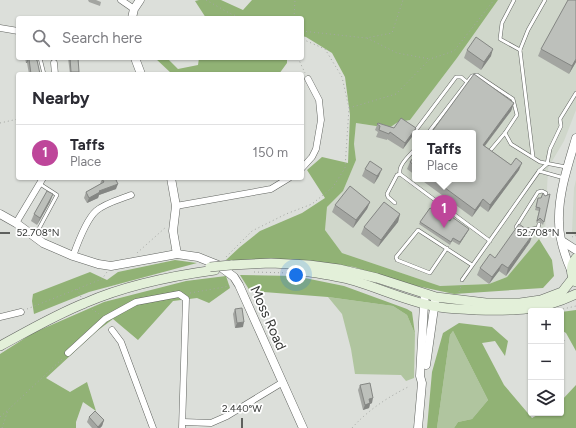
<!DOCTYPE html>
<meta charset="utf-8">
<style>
body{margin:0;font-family:Figtree,sans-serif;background:#f7f7f7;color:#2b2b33}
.controls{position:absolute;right:12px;bottom:12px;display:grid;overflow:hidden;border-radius:4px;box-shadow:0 1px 3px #0004}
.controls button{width:36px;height:36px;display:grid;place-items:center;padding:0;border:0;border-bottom:1px solid #e1e1e2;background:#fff;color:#2b2b33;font:20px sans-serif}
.you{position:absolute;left:296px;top:275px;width:14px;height:14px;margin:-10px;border:3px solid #fff;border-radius:50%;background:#1a73e8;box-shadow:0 0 0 6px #1a73e833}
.badge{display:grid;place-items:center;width:26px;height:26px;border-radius:50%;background:#be469a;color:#fff;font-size:13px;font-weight:700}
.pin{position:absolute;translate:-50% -33px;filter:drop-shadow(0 1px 2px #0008)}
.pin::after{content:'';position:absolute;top:21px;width:14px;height:12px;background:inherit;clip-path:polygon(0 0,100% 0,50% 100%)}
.popup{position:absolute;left:412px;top:130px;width:64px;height:52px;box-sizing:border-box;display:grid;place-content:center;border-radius:4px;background:#fff;filter:drop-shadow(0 1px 3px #0005);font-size:13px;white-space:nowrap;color:#7c7c81}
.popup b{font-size:15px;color:#2b2b33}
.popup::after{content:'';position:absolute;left:50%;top:100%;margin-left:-8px;border:8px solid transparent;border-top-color:#fff}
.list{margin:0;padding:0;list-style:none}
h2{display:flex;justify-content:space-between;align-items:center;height:52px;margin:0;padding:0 16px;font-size:17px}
h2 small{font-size:13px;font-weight:400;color:#7c7c81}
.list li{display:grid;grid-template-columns:26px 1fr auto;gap:12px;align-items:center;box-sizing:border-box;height:56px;padding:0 16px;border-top:1px solid #e1e1e2}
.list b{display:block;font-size:15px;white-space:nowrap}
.list p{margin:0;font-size:13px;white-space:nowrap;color:#7c7c81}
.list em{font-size:13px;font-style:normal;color:#7c7c81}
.icon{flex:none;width:22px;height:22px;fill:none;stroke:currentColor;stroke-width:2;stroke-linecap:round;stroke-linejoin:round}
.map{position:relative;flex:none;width:576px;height:428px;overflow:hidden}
.search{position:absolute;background:#fff;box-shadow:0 1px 3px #0004;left:16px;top:16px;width:288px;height:44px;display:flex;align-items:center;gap:10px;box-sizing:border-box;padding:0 14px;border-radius:4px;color:#7c7c81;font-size:15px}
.panel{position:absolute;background:#fff;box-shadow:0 1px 3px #0004;left:16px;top:72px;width:288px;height:108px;border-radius:4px}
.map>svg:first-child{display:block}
</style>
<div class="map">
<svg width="576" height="428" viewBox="0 0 576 428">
<rect width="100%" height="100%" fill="#dcdfda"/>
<g fill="#d0d7cb" fill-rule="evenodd">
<path d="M498,0H576V110L564,141L548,168L545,233L507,277L489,284L440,286L342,253L325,230L327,207L343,191L356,160L354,144L356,123L389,128L398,122L410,120L457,58ZM415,133H473V179H415Z"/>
<polygon points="576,180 576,237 572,232 574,188"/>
</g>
<g fill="#b0c59f">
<polygon points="328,297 393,306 407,315 415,334 414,378 406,381 401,375 355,374 351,349 342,314"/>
<polygon points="453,331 488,400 472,419 458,422 454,428 437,428 450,335"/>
</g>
<g fill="#91b275">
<polygon points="199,0 221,0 243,10 252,0 498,0 457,58 410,120 398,122 389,128 356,123 354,144 356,160 343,191 327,207 325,230 342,253 440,286 489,284 507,277 539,239 552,260 554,276 543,288 454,294 403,283 354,267 297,260 226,260 240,247 260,231 302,213 325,198 307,170 322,157 348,163 350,115 345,77 332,53 306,37 302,36 302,18 206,18 195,1"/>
<polygon points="155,58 167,58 178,69 198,65 199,58 287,58 287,63 279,74 172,74"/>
<polygon points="175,260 197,263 89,292 34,314 32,301 33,294 90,272 107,280 118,272"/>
<polygon points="240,275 295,276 344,286 407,309 412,312 415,334 407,315 393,306 328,297 250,291"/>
<polygon points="226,276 230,288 209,303 197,298 173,301 138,340 113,319 97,331 46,378 70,392 87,382 96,411 83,402 76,422 76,428 0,428 0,354 33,333 104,302 186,281"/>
<polygon points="576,310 576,351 566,333 561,330 561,312"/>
<polygon points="459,323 492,327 508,341 505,356 495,341 482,343 504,385 532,418 541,413 561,413 561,401 576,385 576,428 454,428 458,422 472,419 488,400 453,331 450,335 437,428 427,428 432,372 443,333"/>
</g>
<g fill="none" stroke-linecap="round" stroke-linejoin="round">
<defs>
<g id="service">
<polyline points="514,0 502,23 500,39 520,50"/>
<polyline points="40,58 44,74"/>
<polyline points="418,133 416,130 456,77 461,77 467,82"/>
<polyline points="428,133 472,76 477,75 513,99 517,115 505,133 511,144 540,162 566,167"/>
<path d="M415,149C409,156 398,165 400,174L490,241"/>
<polyline points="489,152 505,133"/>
<polyline points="533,157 520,50 528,30 545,0"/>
<polyline points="539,171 564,178"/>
<polyline points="395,203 388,197 387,194 397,175 400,174"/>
<polyline points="539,224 538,228 526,230 516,227 538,192 542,191 546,193 545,196"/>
<polyline points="35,236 57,195 40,184"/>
<polyline points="447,248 430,273 397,260 396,257 418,230 472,265"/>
<polyline points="462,280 539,171 547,164 550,149 561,126 560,119 576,93"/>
</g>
<g id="minor">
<polyline points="121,0 134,9"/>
<polyline points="0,28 18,31"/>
<polyline points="54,63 55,74"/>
<polyline points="302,168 312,157 316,149 321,120 319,100 308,79"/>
<polyline points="176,206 271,189 289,178"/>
<polyline points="16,223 43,178"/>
<path d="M73,256C78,242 86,220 96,211C105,203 121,199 131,195"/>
<polyline points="0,317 21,312"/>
<polyline points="112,330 121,342 153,428"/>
<polyline points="68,353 105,319 136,302 179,294 186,299 182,428"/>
<polyline points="183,422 211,423 227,416 283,382"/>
</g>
<g id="tertiary">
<polyline points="132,18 134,9 140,0"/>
<polyline points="135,58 141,74"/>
<polyline points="171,178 176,206 173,231 177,254"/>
<polyline points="0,214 16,223 43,243 73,256 98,264 111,266 177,254 198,257 218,265 234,277 239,285 303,428"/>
<polyline points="562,241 576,250"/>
<path d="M571,270C565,256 559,238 559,222C558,194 568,165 576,138"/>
<polyline points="426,365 435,301"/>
<polyline points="418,428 422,383 420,376 424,304 425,294"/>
</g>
<g id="secondary">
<path d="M576,258C570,266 570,274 576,282"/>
<polyline points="231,265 271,263 309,265 339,269 377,278 436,297 486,303 520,303 541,300 562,292 573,278"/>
<path d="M296,270C315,273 336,275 355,281C381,289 407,301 433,306C447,309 462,309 476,310C514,311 541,311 576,294"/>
<path d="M0,346C28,331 55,315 85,303C126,285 171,276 215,270"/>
</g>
</defs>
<use href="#service" stroke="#616460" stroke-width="4"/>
<use href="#minor" stroke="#616460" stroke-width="7"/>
<use href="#tertiary" stroke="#616460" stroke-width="9"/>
<use href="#secondary" stroke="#616460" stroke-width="10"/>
<g stroke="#a4a7a3" stroke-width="1" stroke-dasharray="1 3" stroke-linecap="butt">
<polyline points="206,0 231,14 243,18"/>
<polyline points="294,18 295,0"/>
<polyline points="302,31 366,38 392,33 403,0"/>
<polyline points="367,38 397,53 430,59"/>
<polyline points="298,58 305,73"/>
<polyline points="349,108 396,94 430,59 454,51 494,0"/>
<polyline points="0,123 18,119"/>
<polyline points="572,237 576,235"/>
<polyline points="137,253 166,227"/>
<polyline points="226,257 252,231 286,214 312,204 333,187 345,168 349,108 342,77 325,49 302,39"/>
<polyline points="254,272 289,273"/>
<polyline points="77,289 81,297"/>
<polyline points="459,292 461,286"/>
<polyline points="190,293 230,286"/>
<polyline points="27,309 102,279 107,272"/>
<polyline points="92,309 99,314"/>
<polyline points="563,309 576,306"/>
<polyline points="0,417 8,410"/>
<polyline points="2,428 8,410 63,358"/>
<path d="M352,428C368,410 388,397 410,386"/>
</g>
<use href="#service" stroke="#fff" stroke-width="3"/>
<use href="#minor" stroke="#fff" stroke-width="6"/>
<use href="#tertiary" stroke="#fff" stroke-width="8"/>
<use href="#secondary" stroke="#e3f0d9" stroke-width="9"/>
<defs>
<polyline id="secondary-bridge" points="210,267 231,265"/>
</defs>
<use href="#secondary-bridge" stroke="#616460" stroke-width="10" stroke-linecap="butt"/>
<use href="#secondary-bridge" stroke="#e3f0d9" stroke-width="9"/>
</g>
<g fill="#a3a5a1">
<polygon points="88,0 96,0 101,2 100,6 89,2"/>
<polygon points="541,49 576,62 569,74 538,56"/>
<polygon points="467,50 491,56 481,70 464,58"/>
<polygon points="25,58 36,58 40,74 29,74 27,63 26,63"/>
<polygon points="68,58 78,58 78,74 70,74"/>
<polygon points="514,103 511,111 485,146 511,165 519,170 488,212 480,206 472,217 420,179 473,179 473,133"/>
<polygon points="378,123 394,128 416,128 414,134 403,149 387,139 387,140 376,137 378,132 375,130"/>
<polygon points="415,155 415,175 407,169 410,162"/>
<polygon points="365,169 379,176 374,184 362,176"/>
<polygon points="102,179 116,189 99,195 98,198 87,203 84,198 86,192 100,184"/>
<polygon points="543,193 544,222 543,225 539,221 536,223 539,211 535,210 538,198 541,198"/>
<polygon points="53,194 50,202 37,225 31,221 34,214"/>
<polygon points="370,202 367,209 353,228 332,212 335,205"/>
<polygon points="400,214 398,222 378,247 361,234 364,227"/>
<polygon points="450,221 469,229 468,231 459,245 452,241 450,245 419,224 420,222"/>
<polygon points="530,242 506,276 499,271 489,284 477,275 480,268 495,258"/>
<polygon points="235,309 243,327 235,328 233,314"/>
<polygon points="360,385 372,403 370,404 369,408 363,410 358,390"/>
<polygon points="89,417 104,420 102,426 100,428 92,428 87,422"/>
</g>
<g fill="#848683">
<polygon points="493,49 491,56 481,70 484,62"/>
<polygon points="28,59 29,59 27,63 26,63"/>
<polygon points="576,59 576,62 569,74 572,66"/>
<polygon points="71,72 79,72 78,74 71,74"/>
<polygon points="514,103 511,111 480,152 483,145"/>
<polygon points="416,128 414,134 403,149 405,143"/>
<polygon points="522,163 519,170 488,212 490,205"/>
<polygon points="382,169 379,176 374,184 377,176"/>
<polygon points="118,184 116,189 99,195 98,198 87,203 89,198 99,191"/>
<polygon points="53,194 50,202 37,225 40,218"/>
<polygon points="483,199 480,206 472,217 475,210"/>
<polygon points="370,202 367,209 353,228 356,220"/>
<polygon points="400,214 398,222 378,247 381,240"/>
<polygon points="469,229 468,231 459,245 460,242"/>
<polygon points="533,234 530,242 506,276 508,268"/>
<polygon points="502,264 499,271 489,284 492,277"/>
<polygon points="244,322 243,327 235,328 237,323"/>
<polygon points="564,341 563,347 561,347 561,343"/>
<polygon points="373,398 372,403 370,404 369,408 363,410 365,405 369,399"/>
<polygon points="104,420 102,426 100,428 97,428 98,427"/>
</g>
<g fill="#bdc0bb" stroke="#848683">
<polygon points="568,0 576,0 576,59 572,66 541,49"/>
<polygon points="476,37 493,49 484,62 467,50"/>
<polygon points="28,58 36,58 36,60 37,60 40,74 31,74 29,59 28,59"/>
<polygon points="70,58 78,58 79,72 71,72"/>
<polygon points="474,74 514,103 483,145 511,165 516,158 522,163 490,205 483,199 475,210 433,179 473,179 473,133 431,133"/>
<polygon points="401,118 416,128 405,143 390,132 389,134 379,130 380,126 377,124 378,123 394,128"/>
<polygon points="415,155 415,166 410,162"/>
<polygon points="370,161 382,169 377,176 365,169"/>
<polygon points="105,178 115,178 118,184 99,191 100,192 89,198 86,192 104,182 102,179"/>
<polygon points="350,186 370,202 356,220 335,205"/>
<polygon points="47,191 53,194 40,218 34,214"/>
<polygon points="543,193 545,196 550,194 544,222 540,218 537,221 540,208 536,207 538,198 541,198"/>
<polygon points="384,202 400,214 381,240 364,227"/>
<polygon points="430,208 450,221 452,217 469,229 460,242 453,238 451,242 420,222"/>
<polygon points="519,224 533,234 508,268 502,264 492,277 480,268 490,254 495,258"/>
<polygon points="242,308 244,322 237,323 235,309"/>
<polygon points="561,336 562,336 564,341 561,343"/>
<polygon points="370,383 373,398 369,399 370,403 365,405 360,385"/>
<polygon points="95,411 104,420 98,427 89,417"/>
</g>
<path fill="none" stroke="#353735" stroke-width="1.5" d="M0,233H10M566,233H576M242,418V428"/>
<g text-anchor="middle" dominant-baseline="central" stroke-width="3.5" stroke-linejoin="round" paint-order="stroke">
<g font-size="14" fill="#353735" stroke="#fff">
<text transform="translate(268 318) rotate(66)">Moss Road</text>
</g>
</g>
<g font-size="10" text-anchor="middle" fill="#353735" stroke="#fff" stroke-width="3.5" stroke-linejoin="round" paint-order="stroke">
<text x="38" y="236">52.708°N</text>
<text x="538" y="236">52.708°N</text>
<text x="242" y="412">2.440°W</text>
</g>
</svg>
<div class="controls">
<button>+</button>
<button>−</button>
<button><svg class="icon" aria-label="layers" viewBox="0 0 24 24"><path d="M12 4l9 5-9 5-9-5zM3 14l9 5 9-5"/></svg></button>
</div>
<div class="you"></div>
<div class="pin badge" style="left:444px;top:228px">1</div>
<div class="popup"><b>Taffs</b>Place</div>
<div class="search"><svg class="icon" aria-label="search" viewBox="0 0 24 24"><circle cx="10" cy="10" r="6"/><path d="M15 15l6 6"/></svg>Search here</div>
<section class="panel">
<h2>Nearby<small></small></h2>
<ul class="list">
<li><span class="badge">1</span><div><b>Taffs</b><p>Place</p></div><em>150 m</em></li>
</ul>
</section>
</div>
